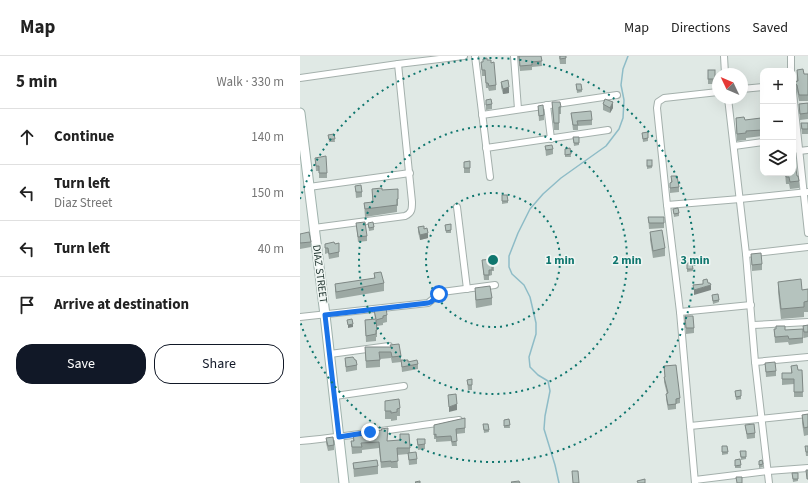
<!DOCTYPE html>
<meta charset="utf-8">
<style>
body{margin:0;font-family:"Source Sans 3",sans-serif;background:#f2f2f2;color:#222}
.controls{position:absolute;right:12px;top:12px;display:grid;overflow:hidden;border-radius:8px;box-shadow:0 4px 16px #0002}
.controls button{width:36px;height:36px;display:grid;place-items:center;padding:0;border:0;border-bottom:1px solid #e0e0e0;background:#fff;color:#222;font:20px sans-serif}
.compass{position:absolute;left:412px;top:12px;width:36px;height:36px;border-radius:50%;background:#fff;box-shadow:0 4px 16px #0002;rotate:314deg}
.stop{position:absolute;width:12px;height:12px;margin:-9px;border:3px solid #1a73e8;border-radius:50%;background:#fff}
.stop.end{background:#1a73e8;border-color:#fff;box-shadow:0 1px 4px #0008}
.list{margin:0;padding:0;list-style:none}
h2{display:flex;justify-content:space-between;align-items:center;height:52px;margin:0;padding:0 16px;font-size:17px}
h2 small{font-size:13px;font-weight:400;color:#767676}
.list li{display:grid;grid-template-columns:26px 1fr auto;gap:12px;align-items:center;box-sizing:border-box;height:56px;padding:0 16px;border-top:1px solid #e0e0e0}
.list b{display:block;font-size:15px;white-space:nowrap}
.list p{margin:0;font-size:13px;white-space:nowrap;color:#767676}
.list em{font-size:13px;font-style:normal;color:#767676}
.actions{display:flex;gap:8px;padding:12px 16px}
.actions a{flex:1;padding:9px 0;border:1px solid #111827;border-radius:16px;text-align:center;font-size:14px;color:#111827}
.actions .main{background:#111827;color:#fff}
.icon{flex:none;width:22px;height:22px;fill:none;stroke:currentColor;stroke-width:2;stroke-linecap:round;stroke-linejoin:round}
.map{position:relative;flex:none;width:508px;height:427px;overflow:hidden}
header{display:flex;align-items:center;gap:24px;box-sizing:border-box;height:56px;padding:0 20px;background:#fff;border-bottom:1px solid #e0e0e0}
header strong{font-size:19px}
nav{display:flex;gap:22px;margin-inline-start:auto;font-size:14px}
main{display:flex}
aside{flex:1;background:#fff}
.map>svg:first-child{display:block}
</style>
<header>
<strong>Map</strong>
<nav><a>Map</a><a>Directions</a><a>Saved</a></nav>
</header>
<main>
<aside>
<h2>5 min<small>Walk · 330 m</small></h2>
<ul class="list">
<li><svg class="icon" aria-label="ahead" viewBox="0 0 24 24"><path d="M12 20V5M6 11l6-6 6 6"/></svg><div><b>Continue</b></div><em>140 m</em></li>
<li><svg class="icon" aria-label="left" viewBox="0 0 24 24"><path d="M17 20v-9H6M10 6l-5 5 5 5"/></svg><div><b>Turn left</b><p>Diaz Street</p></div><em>150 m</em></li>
<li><svg class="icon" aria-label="left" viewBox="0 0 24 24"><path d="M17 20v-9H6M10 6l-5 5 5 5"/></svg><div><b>Turn left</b></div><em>40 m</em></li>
<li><svg class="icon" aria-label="arrive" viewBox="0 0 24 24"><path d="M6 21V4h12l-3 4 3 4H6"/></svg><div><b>Arrive at destination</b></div></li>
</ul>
<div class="actions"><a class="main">Save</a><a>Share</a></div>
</aside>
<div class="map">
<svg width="508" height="427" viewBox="0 0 508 427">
<rect width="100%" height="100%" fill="#e0e9e5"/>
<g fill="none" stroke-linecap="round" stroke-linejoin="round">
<polyline stroke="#8ebcc7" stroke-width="1.5" points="259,427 255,409 244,373 245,360 250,335 248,325 238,319 230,311 229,301 236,278 236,267 230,241 224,229 212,218 209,211 209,200 218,177 230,153 243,138 261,122 306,90 319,73 323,62 324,44 321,29 323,13 328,0"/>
<defs>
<g id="street">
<polyline points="175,0 190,121"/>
<polyline points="214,0 218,53"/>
<polyline points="424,0 425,18"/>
<polyline points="491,0 491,15"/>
<polyline points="0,22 98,8 164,0"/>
<polyline points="442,33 463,31"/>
<polyline points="493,36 508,177"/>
<polyline points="428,42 446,198 455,306 469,427"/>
<polyline points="247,49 251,83"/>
<polyline points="182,59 317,39"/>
<polyline points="434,90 463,86"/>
<polyline points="186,92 308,74"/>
<polyline points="499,95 508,94"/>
<polyline points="9,131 110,117"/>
<polyline points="367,149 440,143 508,136"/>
<polyline points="157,151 167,233"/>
<path d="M14,172L105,160C112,157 112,153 112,146L98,8"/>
<polyline points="446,198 508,191"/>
<polyline points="380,256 451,249"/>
<polyline points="0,261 128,247 142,236 195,229"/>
<polyline points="453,269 508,266"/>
<polyline points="30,298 89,290"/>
<polyline points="455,306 508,301"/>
<polyline points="35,340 104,330"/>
<polyline points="390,370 508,358"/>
<path d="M0,385C53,380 106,371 159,364"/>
<polyline points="395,424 468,415 508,412"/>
<polyline points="395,427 380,256 367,149 357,52 358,46 364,42 418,36"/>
</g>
<polyline id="secondary" points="0,57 25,259 44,427"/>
</defs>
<use href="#street" stroke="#a4b0ac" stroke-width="8"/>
<use href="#secondary" stroke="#a0b3ad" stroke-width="11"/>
<use href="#street" stroke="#fff" stroke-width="6"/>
<use href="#secondary" stroke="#fff" stroke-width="9"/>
</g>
<g fill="#9ca8a3">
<polygon points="218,0 241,0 242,10 232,11 232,14 220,15"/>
<polygon points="259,0 266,0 266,8 260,8"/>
<polygon points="187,4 191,7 196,29 196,34 189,35 188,32 186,32 185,20 182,20 181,6 183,6"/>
<rect x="408" y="14" width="7" height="14"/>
<polygon points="497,14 504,18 508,18 508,45 499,45 497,35 493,32 493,26 497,25"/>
<polygon points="201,26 209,37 203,38 201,31"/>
<polygon points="276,28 281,28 282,36 277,37"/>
<polygon points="186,44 192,48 192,53 186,54"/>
<polygon points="252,46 261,51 261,58 259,58 259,74 254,74 252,53"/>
<polygon points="508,47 508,63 500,64 499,48"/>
<polygon points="303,48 313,52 310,57 303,54"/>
<polygon points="238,50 244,59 244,64 239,65"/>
<polygon points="271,57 292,64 292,69 278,70 278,74 273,74"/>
<polygon points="436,62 445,64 462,74 462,80 446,82 446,84 437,85 436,69"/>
<polygon points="501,67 508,67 508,78 502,78"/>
<polygon points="348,76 348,85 343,86 342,77"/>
<polygon points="34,78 35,86 29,86 28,79"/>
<polygon points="273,81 279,87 279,89 274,90"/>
<polygon points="493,83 495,89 495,93 493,94"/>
<polygon points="245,90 253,93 253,98 246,100"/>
<polygon points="270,92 271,101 265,101 265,93"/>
<polygon points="15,102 27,117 27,122 19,122 19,115 16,115"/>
<polygon points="347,104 352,104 352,112 347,113"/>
<polygon points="170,105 170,117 164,117 164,106"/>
<polygon points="485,117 493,117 497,120 499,125 499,132 490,133 489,128 486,128"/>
<polygon points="371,120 379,131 379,136 370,137 370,127 371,126"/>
<polygon points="55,130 62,136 62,141 56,142"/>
<polygon points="72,133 82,134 98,143 98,150 97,150 97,156 65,161 64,147 73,146"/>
<polygon points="202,139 208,145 208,147 202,148"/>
<polygon points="373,153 379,157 379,160 374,161"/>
<polygon points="348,161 364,161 364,172 349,173"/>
<polygon points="56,167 67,180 67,185 58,186"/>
<polygon points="68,167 74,171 74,174 69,175"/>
<polygon points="151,168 151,177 146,177 145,169"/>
<polygon points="118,171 128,182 120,184 118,176"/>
<polygon points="350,176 365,192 365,200 353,202 350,184"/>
<polygon points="0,178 11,186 11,191 0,193"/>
<polygon points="39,187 39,201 29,203 28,197 25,198 25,188 35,188"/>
<polygon points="451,198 462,208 462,214 452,215"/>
<polygon points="182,204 194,210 194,215 192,215 192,219 189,220 189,224 184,224"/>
<polygon points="387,207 392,207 393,215 387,216"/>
<polygon points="74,217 84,227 84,235 36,243 35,236 35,228 74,223"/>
<polygon points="478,226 502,234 508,233 508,256 504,256 504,261 481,263 478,236"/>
<polygon points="175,232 192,242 192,249 176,252 175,240"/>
<polygon points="412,239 419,244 419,246 413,248"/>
<polygon points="74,254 87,259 87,266 83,267 83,269 77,270 77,281 76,281 76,285 66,286 65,264 75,263"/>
<polygon points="385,260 394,272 394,277 386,278"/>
<polygon points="508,269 508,281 504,282 503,270"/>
<polygon points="474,273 485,274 503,282 503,287 489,289 488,286 475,287"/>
<polygon points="65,291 90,291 101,300 101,306 92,307 91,302 80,303 80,311 66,312"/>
<polygon points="45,302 57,309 57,314 46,316"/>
<polygon points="101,304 118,308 118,313 102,316"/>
<polygon points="465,307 476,315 476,320 466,321"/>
<polygon points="364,310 380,342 380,347 376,348 376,353 368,354 366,343 367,338 364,326 364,321 365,321"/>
<polygon points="491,310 498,314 502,314 503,341 494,341 494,328 482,329 482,317 491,317"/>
<polygon points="172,323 172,334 168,334 167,324"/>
<polygon points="441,334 441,343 436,344 435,335"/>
<polygon points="85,345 100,352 100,360 97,360 97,364 91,365 91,363 85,363"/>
<polygon points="508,358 508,379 504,380 502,367 502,359"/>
<polygon points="165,362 165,377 156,378 157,390 152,390 151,385 136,386 136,383 134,383 134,369"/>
<polygon points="209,363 210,372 204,372 204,364"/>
<polygon points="183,368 188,368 189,376 184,377"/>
<polygon points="445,369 455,377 455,382 447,383"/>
<polygon points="53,378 88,385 110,392 110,397 117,403 117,408 109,409 108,398 97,399 98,412 91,412 91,411 81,412 79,392 62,394 62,397 52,398 51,385 53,385"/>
<polygon points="26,382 34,389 34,394 28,395 26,387"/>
<polygon points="117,383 125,388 125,393 118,394"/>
<polygon points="422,390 427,390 428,398 422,399"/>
<polygon points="505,390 508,390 508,400 506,400"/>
<polygon points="440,395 446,395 446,403 441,404"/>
<polygon points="440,403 441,412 435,412 435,404"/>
<polygon points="462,404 463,411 459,412 459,405"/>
<polygon points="53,407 78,410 78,418 54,421"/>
<polygon points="492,417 498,417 498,425 493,426"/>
</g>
<g fill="#7f8885">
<polygon points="209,31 209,37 203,38 203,33"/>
<polygon points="313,46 313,52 310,57 310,52"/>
<polygon points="128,177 128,182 120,184 120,179"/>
<polygon points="411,229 411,234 394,239 394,234"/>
<polygon points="53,268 53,271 48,272 48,269"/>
<polygon points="157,348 157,354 149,356 149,351"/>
</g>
<g fill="#b5c3be" stroke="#7f8885">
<polygon points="219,0 241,0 242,5 232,6 232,9 220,10"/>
<polygon points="260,0 266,0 266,2 260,3"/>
<polygon points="187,2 187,4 191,4 191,7 194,6 196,29 189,30 188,27 186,27 185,14 182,14 181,6 183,6 183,3"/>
<polygon points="503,13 504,18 508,18 508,39 499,39 497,29 493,26 498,25 497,14"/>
<rect x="408" y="14" width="7" height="9"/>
<polygon points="208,24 209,31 203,33 201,26"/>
<polygon points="276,28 281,28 282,34 277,34"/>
<polygon points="191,43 192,48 186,49 186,44"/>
<polygon points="305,43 313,46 310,52 303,48"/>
<polygon points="252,46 260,46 261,51 259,51 259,67 254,67"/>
<polygon points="508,47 508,57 500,58 499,48"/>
<polygon points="243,49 244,59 239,60 238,50"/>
<polygon points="291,55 292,64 277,65 278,69 273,69 271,57"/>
<polygon points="444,61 445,64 461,62 462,74 446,75 446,77 437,78 436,62"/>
<polygon points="501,67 508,67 508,73 502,73"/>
<polygon points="348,76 348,82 343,83 342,77"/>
<polygon points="34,78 35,83 29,83 28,79"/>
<polygon points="273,81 279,81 279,87 274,87"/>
<polygon points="493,83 494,83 495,89 493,89"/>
<polygon points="252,89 253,93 246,94 245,90"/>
<polygon points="270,92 271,98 265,99 265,93"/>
<polygon points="26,100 27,117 19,117 19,110 16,110 15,102"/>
<rect x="347" y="104" width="5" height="6"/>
<polygon points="170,105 170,112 164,112 164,106"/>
<polygon points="493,107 495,107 497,120 498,120 499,125 490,126 489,121 486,121 486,117 493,117"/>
<polygon points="371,120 377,120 379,131 370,132 370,127 372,126"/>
<polygon points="61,129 62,136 56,136 55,130"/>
<polygon points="82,132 82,134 98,133 98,143 97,143 97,149 65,153 64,147 73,146 72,133"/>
<polygon points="202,139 207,139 208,145 202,145"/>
<polygon points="378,152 379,157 374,158 373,153"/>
<polygon points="348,161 364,161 364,167 349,167"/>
<polygon points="65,166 67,180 58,181 56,167"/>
<polygon points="73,166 74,171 69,172 68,167"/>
<polygon points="151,168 151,174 146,175 145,169"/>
<polygon points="124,170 124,173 127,172 128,177 120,179 118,171"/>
<polygon points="362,174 365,192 353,195 350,176"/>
<polygon points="9,176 11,186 0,187 0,178"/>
<polygon points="34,186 35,188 39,187 39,196 29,198 28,192 25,192 25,188"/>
<polygon points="461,197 462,208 452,209 451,198"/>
<polygon points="193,203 194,210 192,210 192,214 189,214 189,219 184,219 182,204"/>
<polygon points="387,207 392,207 393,213 387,213"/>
<polygon points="81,216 84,227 36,236 35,228 75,222 74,217"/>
<polygon points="407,223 408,227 410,227 411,229 394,234 393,229 403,228 403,224"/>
<polygon points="501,223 502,234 508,233 508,245 504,246 504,251 481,253 478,226"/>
<polygon points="190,230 192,242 176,244 175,232"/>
<polygon points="418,238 419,244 413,245 412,239"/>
<polygon points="86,252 87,259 83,260 83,262 76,264 77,274 76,274 76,278 66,280 65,264 76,263 74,254"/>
<polygon points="385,260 393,260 394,272 386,272"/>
<polygon points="52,263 53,268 48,269 47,264"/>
<polygon points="508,269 508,276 504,276 503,270"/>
<polygon points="476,270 485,270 485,274 503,273 503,282 489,283 488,280 475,281 474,273 476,273"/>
<polygon points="99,288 101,300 92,301 91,296 79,296 80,304 66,305 65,291 91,291 90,289"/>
<polygon points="53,301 55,304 56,304 57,309 46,311 45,302"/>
<polygon points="101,304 108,304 108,306 117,304 118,308 102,311"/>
<polygon points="475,306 476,315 466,316 465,307"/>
<polygon points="376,309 380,342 376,343 376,348 368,349 366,338 368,337 364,321 365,321 364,310"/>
<polygon points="497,309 498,314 502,314 503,336 494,336 494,323 482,323 482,317 492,317 491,310"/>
<polygon points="172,323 172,329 168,329 167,324"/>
<polygon points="441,334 441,340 436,341 435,335"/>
<polygon points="156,338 157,348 149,351 148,339"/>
<polygon points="99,343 100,352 97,353 97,356 91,357 91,355 85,355 85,345"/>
<polygon points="508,358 508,371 504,372 502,359"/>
<polygon points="165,362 165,372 156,373 157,385 152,386 151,380 136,381 136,378 134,379 134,369"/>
<polygon points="209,363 210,369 204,370 204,364"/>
<polygon points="183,368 188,368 189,374 184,374"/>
<polygon points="454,368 455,377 447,378 445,369"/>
<polygon points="88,372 87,385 100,384 100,378 109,378 110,392 97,392 98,405 91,406 91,405 81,406 79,386 61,387 62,391 52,391 51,385 54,385 53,378 82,374 81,373"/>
<polygon points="33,381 34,389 28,390 26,382"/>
<polygon points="117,383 125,383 125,388 118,389"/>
<polygon points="422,390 427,390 428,396 422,396"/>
<polygon points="505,390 508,390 508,396 506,396"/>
<polygon points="440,395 446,395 446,401 441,401"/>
<polygon points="116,396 117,403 109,404 108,397"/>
<polygon points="440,403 441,409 435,410 435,404"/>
<polygon points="77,404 78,410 54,413 53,407"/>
<polygon points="462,404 463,408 459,409 459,405"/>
<polygon points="506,414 508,414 508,423 507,423"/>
<polygon points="272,415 278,415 279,427 273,427"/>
<polygon points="492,417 498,417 498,423 493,423"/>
<polygon points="436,421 442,421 442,427 437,427"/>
<polygon points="345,423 345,427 338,427 337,425"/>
<polygon points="120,425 120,427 116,427 115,426"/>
<polygon points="219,425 220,427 212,427 211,426"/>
</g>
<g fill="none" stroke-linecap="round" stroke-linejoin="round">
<polyline stroke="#1a73e8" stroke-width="5" points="70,376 39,381 25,259 128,247 131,246 139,238"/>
</g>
<g fill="none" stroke="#0f766e" stroke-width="2" stroke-dasharray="2 4">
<circle cx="193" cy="204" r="67"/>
<circle cx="193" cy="204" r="134"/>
<path d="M0 143A202 202 0 1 1 0 265"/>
</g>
<g text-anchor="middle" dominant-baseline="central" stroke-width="3" stroke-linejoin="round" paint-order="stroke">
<g font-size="11" fill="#233732" stroke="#f0f6f3">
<text transform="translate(20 218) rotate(83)">DIAZ STREET</text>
</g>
</g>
<circle cx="193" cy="204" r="6" fill="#0f766e" stroke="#f0f6f3" stroke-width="2"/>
<g font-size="12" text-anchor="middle" font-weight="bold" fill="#0f766e" stroke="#f0f6f3" stroke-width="3" stroke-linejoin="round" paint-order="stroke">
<text x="260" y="208">1 min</text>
<text x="327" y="208">2 min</text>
<text x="395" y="208">3 min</text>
</g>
</svg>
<div class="controls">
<button>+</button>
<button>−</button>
<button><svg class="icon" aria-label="layers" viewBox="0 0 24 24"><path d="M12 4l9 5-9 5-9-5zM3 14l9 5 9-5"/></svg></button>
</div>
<svg class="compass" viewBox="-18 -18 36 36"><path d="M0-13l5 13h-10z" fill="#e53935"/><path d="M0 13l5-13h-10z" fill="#767676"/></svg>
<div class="stop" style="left:139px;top:238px"></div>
<div class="stop end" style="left:70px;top:376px"></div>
</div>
</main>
